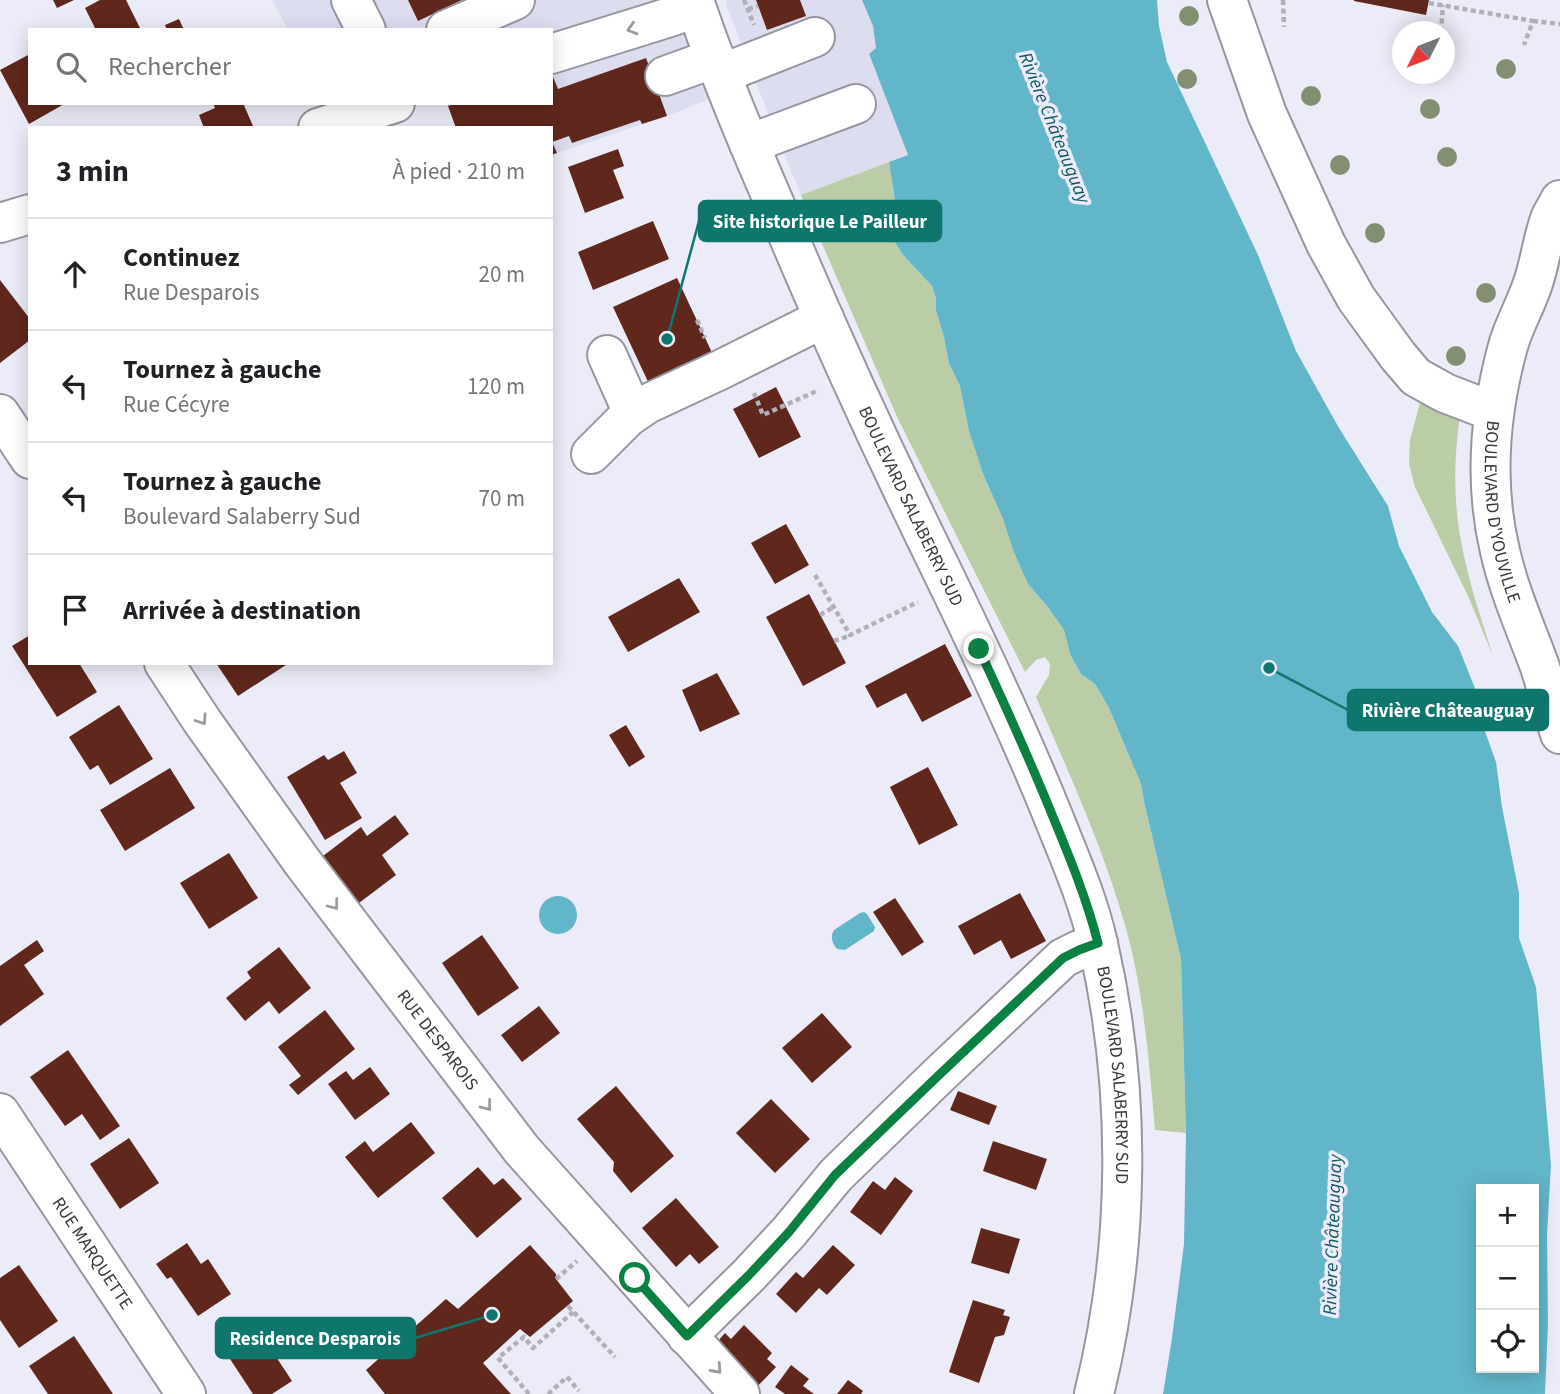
<!DOCTYPE html>
<html lang="fr">
<meta charset="utf-8">
<style>
body{margin:0;font-family:"Source Sans 3",sans-serif;background:#f2f2f2;color:#202124}
.controls{position:absolute;right:21px;bottom:21px;display:grid;overflow:hidden;border-radius:0px;box-shadow:0 4px 18px #0003}
.controls button{width:63px;height:63px;display:grid;place-items:center;padding:0;border:0;border-bottom:2px solid #e0e0e0;background:#fff;color:#202124;font:35px sans-serif}
.compass{position:absolute;left:1392px;top:21px;width:63px;height:63px;border-radius:50%;background:#fff;box-shadow:0 4px 18px #0003;rotate:228deg}
.stop{position:absolute;width:21px;height:21px;margin:-16px;border:5px solid #0b8043;border-radius:50%;background:#fff}
.stop.end{background:#0b8043;border-color:#fff;box-shadow:0 2px 7px #0008}
.list{margin:0;padding:0;list-style:none}
h2{display:flex;justify-content:space-between;align-items:center;height:91px;margin:0;padding:0 28px;font-size:30px}
h2 small{font-size:23px;font-weight:400;color:#757577}
.list li{display:grid;grid-template-columns:46px 1fr auto;gap:21px;align-items:center;box-sizing:border-box;height:112px;padding:0 28px;border-top:2px solid #e0e0e0}
.list b{display:block;font-size:26px;white-space:nowrap}
.list p{margin:0;font-size:23px;white-space:nowrap;color:#757577}
.list em{font-size:23px;font-style:normal;color:#757577}
.icon{flex:none;width:38px;height:38px;fill:none;stroke:currentColor;stroke-width:2;stroke-linecap:round;stroke-linejoin:round}
.map{position:relative;flex:none;width:1560px;height:1394px;overflow:hidden}
.search{position:absolute;background:#fff;box-shadow:0 4px 18px #0003;left:28px;top:28px;width:525px;height:77px;display:flex;align-items:center;gap:18px;box-sizing:border-box;padding:0 24px;border-radius:0px;color:#757577;font-size:26px}
.panel{position:absolute;background:#fff;box-shadow:0 4px 18px #0003;left:28px;top:126px;width:525px;height:539px;border-radius:0px}
.map>svg:first-child{display:block}
</style>
<div class="map">
<svg width="1560" height="1394" viewBox="0 0 1560 1394">
<rect width="100%" height="100%" fill="#ececf8"/>
<g fill="#ddddf0">
<polygon points="272,0 667,0 551,45 551,30 288,30"/>
<polygon points="726,0 862,0 873,26 876,48 869,55 908,155 801,195 776,134 727,7"/>
<polygon points="688,30 712,98 667,116 551,155 551,128 456,128 447,103 551,103 551,70"/>
</g>
<g fill="#bacda7">
<path d="M889,162L896,206L889,217L904,256L932,286L936,299V311L944,337L949,362L960,386L969,431L983,474L1003,519L1028,584L1047,606L1064,630L1070,654L1081,674L1095,684L1109,708L1141,784L1145,806L1181,959L1186,1133L1155,1130C1149,1062 1144,991 1125,925C1103,847 1068,771 1036,697L1049,675L1050,664L1045,657L1036,660L1025,672L898,419L801,195Z"/>
<path d="M1421,399L1460,416C1454,456 1453,500 1461,541C1468,580 1481,618 1493,656L1468,596L1415,487L1409,464L1410,440Z"/>
</g>
<g fill="#62b6ca" fill-rule="evenodd">
<path d="M862,0H1157L1159,26L1167,62L1258,255L1296,351L1339,428L1388,506L1399,546L1432,612L1458,646L1481,703L1482,723L1496,762L1502,807L1519,893V938L1536,987L1551,1165L1547,1235L1548,1323L1545,1394H1163L1172,1338L1184,1244L1186,1133L1181,959L1145,806L1141,784L1109,708L1095,684L1081,674L1070,654L1064,630L1047,606L1028,584L1014,552L1003,519L983,474L969,431L960,386L949,363L944,337L936,311V299L932,286L904,256L891,236L889,217L896,206L889,162L908,155L869,54L876,48L873,26ZM1534,1189V1368H1481V1189Z"/>
<circle cx="558" cy="915" r="19"/>
<path d="M864,912L867,914L875,927L874,931L845,950L837,949C832,943 830,937 834,930L860,913Z"/>
</g>
<g fill="#60271c">
<polygon points="53,0 74,0 57,8"/>
<polygon points="100,0 126,0 141,30 96,30 85,8"/>
<polygon points="408,0 462,0 418,21"/>
<polygon points="756,0 800,0 806,16 767,30"/>
<polygon points="1354,0 1429,0 1426,15 1354,1"/>
<polygon points="179,19 184,30 167,30 165,25"/>
<polygon points="30,54 30,103 66,103 29,124 0,70"/>
<polygon points="646,58 667,116 642,124 640,120 572,143 569,136 552,142 557,153 551,155 551,128 456,128 448,106 457,103 551,103 551,72 558,89"/>
<polygon points="213,103 243,103 253,126 250,128 204,128 199,115 215,108"/>
<polygon points="618,149 624,166 613,170 624,198 585,213 568,167"/>
<polygon points="653,221 669,259 593,290 578,252"/>
<polygon points="677,278 715,359 651,388 613,307"/>
<polygon points="0,280 30,319 30,340 0,363"/>
<polygon points="776,387 801,437 759,458 733,409"/>
<polygon points="786,524 809,565 775,584 751,543"/>
<polygon points="679,578 700,612 628,652 608,617"/>
<polygon points="809,594 846,663 803,686 766,617"/>
<polygon points="30,635 30,663 79,663 97,692 57,717 12,646"/>
<polygon points="945,644 972,696 922,722 906,693 877,708 865,686"/>
<polygon points="216,663 289,663 238,696"/>
<polygon points="717,673 740,714 700,732 682,690"/>
<polygon points="119,705 153,759 110,785 98,765 90,770 69,737"/>
<polygon points="626,725 645,757 629,767 609,735"/>
<polygon points="344,751 357,773 340,783 362,818 325,840 287,777 324,755 328,760"/>
<polygon points="928,767 958,825 919,845 890,787"/>
<polygon points="170,768 195,808 125,851 100,810"/>
<polygon points="395,815 409,834 382,855 396,875 359,903 323,856 361,827 367,836"/>
<polygon points="229,853 258,898 209,929 180,883"/>
<polygon points="1020,893 1046,941 1011,959 1001,940 974,955 958,926"/>
<polygon points="895,898 924,942 902,956 873,912"/>
<polygon points="482,935 519,988 478,1016 442,963"/>
<polygon points="37,940 44,951 24,965 44,994 0,1026 0,966"/>
<polygon points="279,947 311,988 279,1014 269,1001 245,1021 226,998 251,978 247,972"/>
<polygon points="539,1006 560,1033 522,1062 501,1035"/>
<polygon points="325,1010 355,1049 298,1095 289,1085 301,1076 278,1047"/>
<polygon points="822,1013 852,1047 812,1083 782,1048"/>
<polygon points="68,1050 120,1126 100,1140 82,1114 65,1126 30,1077"/>
<polygon points="370,1067 390,1094 355,1120 328,1084 346,1071 353,1080"/>
<polygon points="616,1086 674,1156 631,1193 613,1171 614,1162 577,1119"/>
<polygon points="958,1091 997,1106 989,1125 950,1110"/>
<polygon points="771,1099 810,1139 775,1173 736,1133"/>
<polygon points="411,1122 435,1153 378,1198 345,1157 365,1141 373,1152"/>
<polygon points="129,1138 159,1183 120,1209 90,1164"/>
<polygon points="993,1141 1047,1159 1036,1190 983,1171"/>
<polygon points="478,1167 494,1185 503,1178 522,1199 477,1238 442,1198"/>
<polygon points="895,1177 913,1191 881,1235 850,1212 873,1181 885,1190"/>
<polygon points="676,1198 719,1247 699,1264 690,1254 676,1267 642,1228"/>
<polygon points="981,1228 1020,1239 1009,1274 971,1263"/>
<polygon points="187,1243 201,1264 208,1259 231,1294 198,1316 171,1277 167,1279 156,1264"/>
<polygon points="530,1245 556,1274 556,1279 573,1301 530,1337 520,1329 483,1363 511,1394 385,1394 366,1370 446,1299 458,1309"/>
<polygon points="833,1245 855,1265 827,1295 819,1288 796,1313 776,1294 796,1272 803,1278"/>
<polygon points="19,1265 58,1321 19,1348 0,1320 0,1278"/>
<polygon points="973,1300 1005,1310 1003,1315 1010,1317 1004,1335 995,1337 979,1383 949,1372"/>
<polygon points="744,1325 772,1353 767,1359 776,1367 754,1390 718,1341 725,1333 731,1339"/>
<polygon points="74,1336 113,1394 48,1394 29,1366"/>
<polygon points="263,1337 292,1381 272,1394 253,1394 230,1359"/>
<polygon points="791,1365 809,1379 803,1386 814,1394 785,1394 775,1387"/>
<polygon points="848,1380 863,1391 861,1394 837,1394"/>
</g>
<g fill="none" stroke-linecap="round" stroke-linejoin="round">
<defs>
<g id="minor">
<polyline points="351,0 366,30"/>
<path id="s1" d="M694,0C719,75 751,149 782,221C831,338 884,453 940,567C979,647 1017,728 1051,811C1068,854 1088,898 1098,944C1132,1091 1130,1248 1094,1394"/>
<polyline points="1227,0 1267,114 1326,244 1356,298 1398,356 1416,377 1445,393 1494,412"/>
<polyline points="446,30 515,0"/>
<polyline points="551,54 670,17 696,8"/>
<polyline points="721,74 815,37"/>
<polyline points="665,76 715,58"/>
<polyline points="318,128 395,103"/>
<polyline points="749,144 856,104"/>
<path id="s2" d="M1560,200C1557,207 1552,213 1550,219C1542,241 1540,264 1532,286C1525,306 1514,325 1508,346C1490,412 1484,484 1500,551C1509,591 1526,629 1540,667C1547,689 1553,712 1560,734"/>
<polyline points="0,223 30,214"/>
<polyline points="607,355 633,413"/>
<polyline points="0,414 30,459"/>
<polyline points="591,454 628,417 647,404 720,370 824,318"/>
<path id="s3" d="M164,663L202,721L303,863L522,1150L740,1394"/>
<path id="s4" d="M0,1113L186,1394"/>
<polyline points="687,1336 749,1275 789,1232 836,1175 939,1075 1063,958 1079,950 1098,943"/>
</g>
</defs>
<use href="#minor" stroke="#9696a0" stroke-width="42"/>
<g stroke="#b0b0b9" stroke-width="4.5" stroke-dasharray="5 3.5" stroke-linecap="butt">
<polyline points="744,0 754,25"/>
<polyline points="1283,0 1284,27"/>
<polyline points="1429,3 1533,21 1524,45"/>
<polyline points="748,9 758,6"/>
<polyline points="1533,21 1560,24"/>
<polyline points="1441,32 1443,5"/>
<polyline points="697,320 705,338"/>
<polyline points="754,393 763,415 819,390"/>
<polyline points="815,575 850,635 918,602"/>
<polyline points="820,615 834,607"/>
<polyline points="834,641 849,636"/>
<polyline points="556,1279 577,1261"/>
<polyline points="568,1306 615,1357"/>
<polyline points="529,1394 498,1358 524,1337 533,1348 573,1312"/>
<polyline points="548,1394 567,1377 579,1391"/>
</g>
<use href="#minor" stroke="#fff" stroke-width="38"/>
</g>
<g fill="#829071">
<circle cx="1189" cy="16" r="10"/>
<circle cx="1506" cy="69" r="10"/>
<circle cx="1187" cy="79" r="10"/>
<circle cx="1311" cy="96" r="10"/>
<circle cx="1430" cy="109" r="10"/>
<circle cx="1447" cy="157" r="10"/>
<circle cx="1340" cy="165" r="10"/>
<circle cx="1375" cy="233" r="10"/>
<circle cx="1486" cy="293" r="10"/>
<circle cx="1456" cy="356" r="10"/>
</g>
<defs><path id="oneway-chevron" d="M-2-3.5L2.5 0L-2 3.5" fill="none" stroke-width="1.6" stroke-linecap="round" stroke-linejoin="round" transform="scale(1.75)"/></defs>
<g stroke="#9b9c9e">
<use href="#oneway-chevron" transform="translate(632 29) rotate(163)"/>
<use href="#oneway-chevron" transform="translate(202 720) rotate(56)"/>
<use href="#oneway-chevron" transform="translate(334 905) rotate(53)"/>
<use href="#oneway-chevron" transform="translate(487 1106) rotate(52)"/>
<use href="#oneway-chevron" transform="translate(717 1369) rotate(48)"/>
</g>
<g fill="none" stroke-linecap="round" stroke-linejoin="round">
<path stroke="#0b8043" stroke-width="9" d="M635,1278L687,1336L749,1275L789,1232L835,1175L939,1075L1063,958L1079,950L1098,943C1087,900 1070,858 1053,817C1030,760 1005,705 979,649"/>
</g>
<g text-anchor="middle" dominant-baseline="central" stroke-width="7" stroke-linejoin="round" paint-order="stroke">
<g font-size="18" fill="#37383c" stroke="#ececf8">
<text stroke="none"><textPath href="#s1" startOffset="551">BOULEVARD SALABERRY SUD</textPath></text>
<text stroke="none"><textPath href="#s2" startOffset="324">BOULEVARD D'YOUVILLE</textPath></text>
<text stroke="none"><textPath href="#s3" startOffset="466">RUE DESPAROIS</textPath></text>
<text stroke="none"><textPath href="#s1" startOffset="1160">BOULEVARD SALABERRY SUD</textPath></text>
<text stroke="none"><textPath href="#s4" startOffset="168">RUE MARQUETTE</textPath></text>
</g>
<g font-size="19" font-style="italic" fill="#0f5766" stroke="#ececf8">
<text transform="translate(1054 128) rotate(68)">Rivière Châteauguay</text>
<text transform="translate(1333 1235) rotate(-88)">Rivière Châteauguay</text>
</g>
</g>
<path fill="none" stroke="#0f766e" stroke-width="2.5" d="M667 339L699 221M1269 668L1348 710M492 1315L415 1338"/>
<g fill="#0f766e" stroke="#ececf8" stroke-width="2.5">
<circle cx="667" cy="339" r="7"/>
<circle cx="1269" cy="668" r="7"/>
<circle cx="492" cy="1315" r="7"/>
</g>
<g fill="#0f766e" stroke="#0f766e" stroke-width="2.5">
<rect x="699" y="201" width="242" height="40" rx="7"/>
<rect x="1348" y="690" width="200" height="40" rx="7"/>
<rect x="216" y="1318" width="199" height="40" rx="7"/>
</g>
<g font-size="19" text-anchor="middle" font-weight="bold" fill="#fff">
<text x="820" y="228">Site historique Le Pailleur</text>
<text x="1448" y="717">Rivière Châteauguay</text>
<text x="315" y="1345">Residence Desparois</text>
</g>
</svg>
<div class="controls">
<button>+</button>
<button>−</button>
<button><svg class="icon" aria-label="locate" viewBox="0 0 24 24"><circle cx="12" cy="12" r="6"/><path d="M12 2v4M12 18v4M2 12h4M18 12h4"/></svg></button>
</div>
<svg class="compass" viewBox="-18 -18 36 36"><path d="M0-13l5 13h-10z" fill="#e53935"/><path d="M0 13l5-13h-10z" fill="#757577"/></svg>
<div class="stop" style="left:635px;top:1278px"></div>
<div class="stop end" style="left:979px;top:649px"></div>
<div class="search"><svg class="icon" aria-label="search" viewBox="0 0 24 24"><circle cx="10" cy="10" r="6"/><path d="M15 15l6 6"/></svg>Rechercher</div>
<section class="panel">
<h2>3 min<small>À pied · 210 m</small></h2>
<ul class="list">
<li><svg class="icon" aria-label="ahead" viewBox="0 0 24 24"><path d="M12 20V5M6 11l6-6 6 6"/></svg><div><b>Continuez</b><p>Rue Desparois</p></div><em>20 m</em></li>
<li><svg class="icon" aria-label="left" viewBox="0 0 24 24"><path d="M17 20v-9H6M10 6l-5 5 5 5"/></svg><div><b>Tournez à gauche</b><p>Rue Cécyre</p></div><em>120 m</em></li>
<li><svg class="icon" aria-label="left" viewBox="0 0 24 24"><path d="M17 20v-9H6M10 6l-5 5 5 5"/></svg><div><b>Tournez à gauche</b><p>Boulevard Salaberry Sud</p></div><em>70 m</em></li>
<li><svg class="icon" aria-label="arrive" viewBox="0 0 24 24"><path d="M6 21V4h12l-3 4 3 4H6"/></svg><div><b>Arrivée à destination</b></div></li>
</ul>
</section>
</div>
